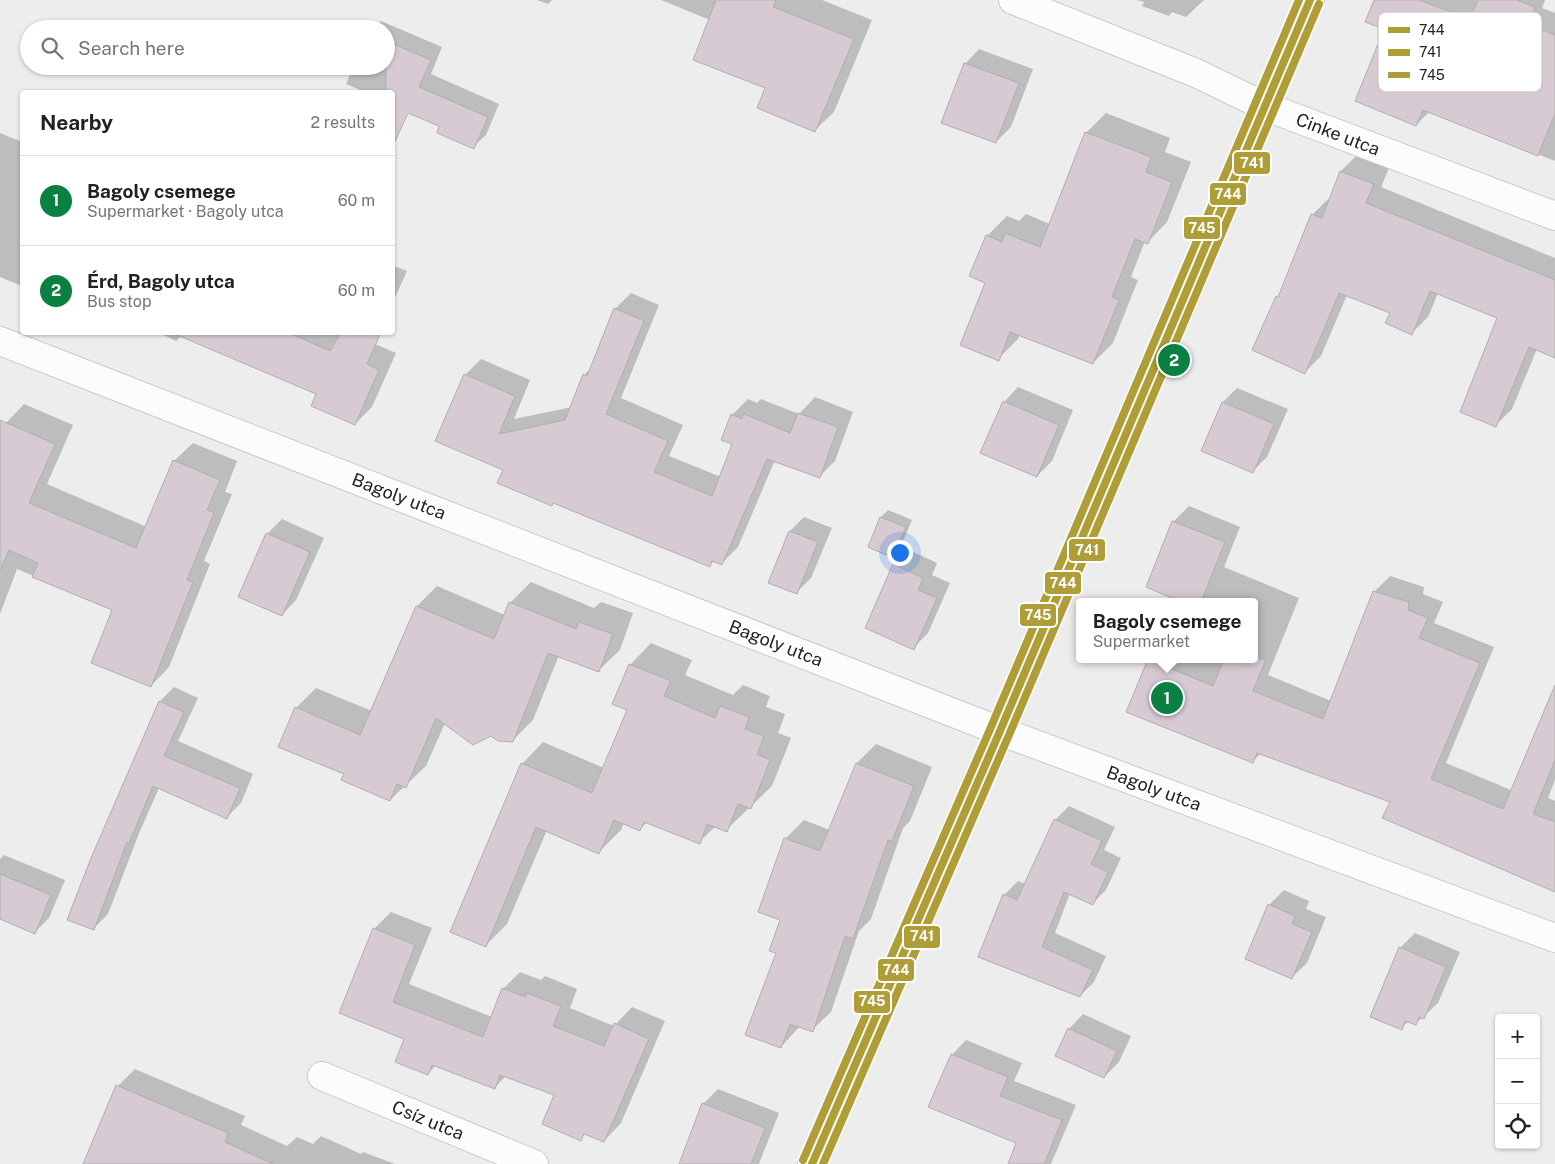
<!DOCTYPE html>
<meta charset="utf-8">
<style>
body{margin:0;font-family:"Public Sans",sans-serif;background:#f2f2f2;color:#202124}
.controls{position:absolute;right:15px;bottom:15px;display:grid;overflow:hidden;border-radius:5px;box-shadow:0 1px 4px #0004}
.controls button{width:45px;height:45px;display:grid;place-items:center;padding:0;border:0;border-bottom:1px solid #e0e0e0;background:#fff;color:#202124;font:25px sans-serif}
.you{position:absolute;left:899px;top:552px;width:18px;height:18px;margin:-12px;border:4px solid #fff;border-radius:50%;background:#1a73e8;box-shadow:0 0 0 8px #1a73e833}
.badge{display:grid;place-items:center;width:32px;height:32px;border-radius:50%;background:#0b8043;color:#fff;font-size:16px;font-weight:700}
.pin{position:absolute;translate:-50% -50%;border:2px solid #fff;box-shadow:0 1px 5px #0006}
.popup{position:absolute;left:1076px;top:598px;width:182px;height:65px;box-sizing:border-box;display:grid;place-content:center;border-radius:5px;background:#fff;filter:drop-shadow(0 1px 4px #0005);font-size:16px;white-space:nowrap;color:#757577}
.popup b{font-size:19px;color:#202124}
.popup::after{content:'';position:absolute;left:50%;top:100%;margin-left:-10px;border:10px solid transparent;border-top-color:#fff}
.list{margin:0;padding:0;list-style:none}
h2{display:flex;justify-content:space-between;align-items:center;height:65px;margin:0;padding:0 20px;font-size:21px}
h2 small{font-size:16px;font-weight:400;color:#757577}
.list li{display:grid;grid-template-columns:32px 1fr auto;gap:15px;align-items:center;box-sizing:border-box;height:90px;padding:0 20px;border-top:1px solid #e0e0e0}
.list b{display:block;font-size:19px;white-space:nowrap}
.list p{margin:0;font-size:16px;white-space:nowrap;color:#757577}
.list em{font-size:16px;font-style:normal;color:#757577}
.icon{flex:none;width:28px;height:28px;fill:none;stroke:currentColor;stroke-width:2;stroke-linecap:round;stroke-linejoin:round}
.map{position:relative;flex:none;width:1555px;height:1164px;overflow:hidden}
.search{position:absolute;background:#fff;box-shadow:0 1px 4px #0004;left:20px;top:20px;width:375px;height:55px;display:flex;align-items:center;gap:12px;box-sizing:border-box;padding:0 18px;border-radius:28px;color:#757577;font-size:19px}
.panel{position:absolute;background:#fff;box-shadow:0 1px 4px #0004;left:20px;top:90px;width:375px;height:245px;border-radius:5px}
.map>svg:first-child{display:block}
</style>
<div class="map">
<svg width="1555" height="1164" viewBox="0 0 1555 1164">
<rect width="100%" height="100%" fill="#ededed"/>
<g fill="#0003">
<polygon points="537,0 552,0 548,4"/>
<polygon points="661,0 822,0 872,20 834,112 815,130 767,87 710,20"/>
<polygon points="1137,0 1204,0 1186,17 1172,12 1169,16 1142,6 1144,2"/>
<polygon points="1375,0 1545,0 1542,8 1555,13 1555,161 1429,112 1416,125"/>
<polygon points="381,21 442,47 431,74 499,104 486,135 473,147 392,92 365,92 346,84 354,66 386,66 386,29 373,29"/>
<polygon points="979,49 1033,69 1011,127 996,142 965,64"/>
<polygon points="1106,113 1170,138 1165,152 1191,162 1167,222 1148,242 1145,241 1131,277 1138,280 1113,343 1093,363 1020,334 1018,339 998,359 987,282 987,236 1007,216 1019,221 1026,214 1050,224 1086,133"/>
<polygon points="0,133 22,142 22,286 0,277"/>
<polygon points="1357,155 1389,168 1381,187 1555,258 1555,356 1537,349 1512,409 1496,425 1499,317 1438,293 1428,317 1412,333 1391,312 1347,295 1321,356 1305,372 1277,297 1281,292 1312,215 1328,199 1330,200 1341,171"/>
<polygon points="392,265 407,271 392,304"/>
<polygon points="631,293 659,305 621,398 683,425 669,456 721,477 733,443 732,415 748,399 757,403 761,399 799,414 815,397 853,412 835,461 819,477 775,460 738,547 722,563 715,560 709,566 504,469 465,375 481,359 530,380 514,419 572,407 584,375 591,368 615,309"/>
<polygon points="157,332 380,332 375,344 396,353 372,407 355,424 318,393 181,336 176,341"/>
<polygon points="1018,387 1073,410 1052,461 1037,476 1004,402"/>
<polygon points="1237,388 1288,409 1267,457 1252,472 1223,402"/>
<polygon points="24,404 73,425 47,484 147,527 174,461 193,443 237,461 225,492 232,494 204,561 210,564 169,667 151,686 114,610 17,569 0,614 0,437 6,423"/>
<polygon points="1189,506 1240,527 1224,567 1299,598 1268,675 1331,701 1374,592 1390,576 1424,587 1423,594 1443,602 1434,623 1494,647 1446,763 1511,790 1555,713 1555,780 1548,798 1555,801 1555,883 1391,801 1261,753 1252,762 1127,711 1150,659 1254,659 1254,602 1185,602 1173,522"/>
<polygon points="888,510 912,520 900,549 893,556 881,517"/>
<polygon points="804,517 832,528 811,578 796,593 790,531"/>
<polygon points="282,519 324,538 296,600 282,615 267,534"/>
<polygon points="909,550 937,563 932,575 950,583 928,633 913,648 894,565"/>
<polygon points="531,582 594,608 601,602 633,613 620,650 599,670 559,655 533,720 512,741 445,723 426,766 390,800 345,774 296,708 316,688 372,711 417,606 437,586 505,615 510,603"/>
<polygon points="651,643 692,660 685,675 733,695 743,685 770,696 766,707 785,714 778,733 791,738 772,786 726,830 716,826 699,842 647,822 640,829 624,823 621,830 599,852 547,830 507,924 486,945 522,764 543,742 604,768 629,709 630,665"/>
<polygon points="174,687 198,698 178,741 253,774 241,803 227,817 159,788 140,831 108,914 93,929 92,858 160,701"/>
<polygon points="876,744 932,767 910,821 903,828 871,919 859,931 831,1012 812,1030 800,1026 781,1047 777,952 781,919 785,839 804,820 830,830 857,763"/>
<polygon points="1069,806 1115,827 1104,850 1121,858 1106,890 1092,904 1070,893 1055,933 1106,956 1094,982 1080,996 979,956 1004,895 1018,881 1026,884 1055,820"/>
<polygon points="4,855 65,880 49,918 35,932 0,918 0,859"/>
<polygon points="1284,890 1309,901 1306,909 1326,917 1307,963 1292,977 1269,905"/>
<polygon points="391,912 432,928 409,984 492,1017 503,989 520,972 541,980 545,976 577,989 570,1008 614,1026 632,1007 665,1021 621,1123 604,1141 586,1133 580,1139 556,1095 506,1076 495,1087 436,1065 428,1074 406,1038 340,1012 374,929"/>
<polygon points="1415,933 1460,952 1438,1003 1415,1024 1409,1021 1401,1028 1400,948"/>
<polygon points="1083,1014 1131,1036 1119,1062 1104,1077 1069,1029"/>
<polygon points="966,1040 1022,1063 1014,1081 1076,1105 1051,1164 1010,1164 1018,1143 952,1055"/>
<polygon points="135,1069 245,1116 241,1125 287,1146 297,1137 313,1144 321,1136 361,1154 363,1152 395,1164 84,1164 118,1086"/>
<polygon points="718,1089 779,1113 759,1164 680,1164 703,1104"/>
</g>
<g fill="#d8cad3" stroke="#afafaf">
<polygon points="716,0 776,0 773,7 854,39 815,132 757,108 765,88 693,60"/>
<polygon points="1374,0 1419,0 1470,19 1478,0 1517,0 1535,7 1527,24 1555,35 1555,113 1538,156 1423,110 1416,126 1355,101 1384,29 1365,22"/>
<polygon points="386,41 431,60 419,87 488,117 474,149 437,133 439,126 408,113 392,148 392,92 386,92"/>
<polygon points="964,63 1019,83 996,143 941,123"/>
<polygon points="1085,132 1151,157 1146,172 1172,182 1148,244 1135,239 1112,297 1119,300 1093,364 1010,332 999,361 960,345 985,283 969,276 986,235 1002,242 1005,233 1040,247"/>
<polygon points="1340,171 1374,184 1366,203 1555,280 1555,358 1529,347 1496,427 1460,412 1497,318 1430,291 1412,335 1385,323 1390,313 1339,293 1305,374 1252,350 1276,296 1278,297 1311,214 1322,218"/>
<polygon points="614,308 644,321 606,414 668,441 654,472 712,496 732,444 721,440 731,414 742,419 744,414 790,433 798,413 838,427 820,478 767,459 722,565 712,561 710,567 553,503 552,506 497,483 503,470 435,441 464,374 515,396 499,434 565,420 583,374 587,376"/>
<polygon points="170,332 287,332 330,351 341,332 381,332 367,364 379,370 355,425 311,406 316,394"/>
<polygon points="1003,401 1059,425 1037,477 980,453"/>
<polygon points="1222,402 1274,424 1253,473 1201,451"/>
<polygon points="0,420 55,444 29,503 136,548 173,460 220,480 207,510 214,513 187,580 193,582 151,687 91,663 112,610 32,577 38,563 9,550 0,570"/>
<polygon points="880,517 906,527 893,558 868,547"/>
<polygon points="1172,521 1225,542 1201,602 1181,602 1146,587"/>
<polygon points="789,531 818,542 797,594 768,583"/>
<polygon points="266,533 310,552 282,616 238,597"/>
<polygon points="893,564 923,578 918,590 937,598 914,650 865,628"/>
<polygon points="1373,591 1409,602 1408,610 1428,618 1419,638 1480,663 1431,779 1503,809 1555,685 1555,760 1533,814 1555,822 1555,892 1382,818 1390,802 1257,753 1253,763 1126,712 1148,659 1213,686 1224,659 1266,659 1253,691 1323,719"/>
<polygon points="509,602 576,629 579,622 613,634 599,672 548,653 513,742 498,741 491,736 473,745 436,718 406,788 397,784 390,801 341,780 344,774 278,747 295,707 360,735 416,606 494,639"/>
<polygon points="629,664 671,681 664,696 715,718 720,706 749,717 745,729 764,736 757,754 770,760 751,809 738,804 727,832 707,824 700,844 644,822 640,831 614,820 599,854 536,827 486,947 450,932 521,763 592,793 627,710 612,704"/>
<polygon points="159,701 184,712 164,756 240,788 227,819 153,786 129,843 127,842 94,930 67,920 91,858"/>
<polygon points="856,763 914,786 892,841 888,840 853,939 845,936 813,1032 790,1024 781,1048 745,1035 776,953 769,951 780,920 758,912 784,838 820,851"/>
<polygon points="1054,819 1102,841 1091,864 1108,872 1093,905 1064,892 1042,947 1093,970 1080,997 978,957 1003,894 1017,900"/>
<polygon points="0,874 51,895 35,934 0,919"/>
<polygon points="1268,904 1295,916 1292,924 1312,932 1292,979 1245,959"/>
<polygon points="373,928 415,945 393,1002 483,1037 502,988 525,997 527,993 561,1006 553,1026 604,1046 614,1023 649,1039 604,1142 584,1134 581,1141 542,1124 554,1095 500,1075 495,1089 432,1065 428,1075 395,1062 404,1039 339,1013"/>
<polygon points="1399,947 1446,967 1424,1019 1419,1017 1416,1025 1405,1021 1402,1030 1370,1017"/>
<polygon points="1068,1028 1117,1051 1104,1078 1055,1056"/>
<polygon points="951,1054 1008,1077 1000,1096 1062,1120 1044,1164 1008,1164 1016,1143 928,1107"/>
<polygon points="116,1085 228,1133 225,1142 273,1164 83,1164"/>
<polygon points="702,1103 765,1128 751,1164 679,1164"/>
</g>
<g fill="none" stroke-linecap="round" stroke-linejoin="round">
<defs>
<g id="minor">
<polyline points="1013,0 1196,73 1264,106 1555,216"/>
<polyline points="0,341 1000,731 1555,938"/>
<polyline points="322,1076 534,1164"/>
</g>
<polyline id="tertiary" points="812,1164 1000,731 1310,0"/>
</defs>
<use href="#minor" stroke="#cacaca" stroke-width="30"/>
<use href="#tertiary" stroke="#cacaca" stroke-width="30"/>
<use href="#minor" stroke="#fcfcfc" stroke-width="28"/>
<use href="#tertiary" stroke="#fcfcfc" stroke-width="28"/>
<defs>
<polyline id="bus-1" points="812,1164 1000,731 1310,0"/>
<polyline id="bus-2" points="823,1164 1009,735 1319,4"/>
<polyline id="bus-3" points="803,1160 991,727 1299,0"/>
</defs>
<use href="#bus-1" stroke="#fff" stroke-width="11"/>
<use href="#bus-2" stroke="#fff" stroke-width="11"/>
<use href="#bus-3" stroke="#fff" stroke-width="11"/>
<use href="#bus-1" stroke="#af9e37" stroke-width="8"/>
<use href="#bus-2" stroke="#af9e37" stroke-width="8"/>
<use href="#bus-3" stroke="#af9e37" stroke-width="8"/>
</g>
<g text-anchor="middle" dominant-baseline="central" stroke-width="4.5" stroke-linejoin="round" paint-order="stroke">
<g font-size="18" fill="#222122" stroke="#fff">
<text transform="translate(1338 134) rotate(21)">Cinke utca</text>
<text transform="translate(399 496) rotate(21)">Bagoly utca</text>
<text transform="translate(776 643) rotate(21)">Bagoly utca</text>
<text transform="translate(1154 788) rotate(20)">Bagoly utca</text>
<text transform="translate(428 1120) rotate(22)">Csíz utca</text>
</g>
</g>
<rect x="1378" y="12" width="164" height="80" rx="8" fill="#fff" stroke="#bdbcbd" stroke-width="1"/>
<rect x="1388" y="27" width="22" height="6" fill="#af9e37"/>
<rect x="1388" y="49" width="22" height="7" fill="#af9e37"/>
<rect x="1388" y="72" width="22" height="6" fill="#af9e37"/>
<g font-size="14" fill="#222122">
<text x="1419" y="35">744</text>
<text x="1419" y="57">741</text>
<text x="1419" y="80">745</text>
</g>
<g stroke="#fff" stroke-width="2">
<rect x="1233" y="151" width="38" height="24" rx="5" fill="#af9e37"/>
<rect x="1209" y="182" width="38" height="24" rx="5" fill="#af9e37"/>
<rect x="1183" y="216" width="38" height="24" rx="5" fill="#af9e37"/>
<rect x="1068" y="538" width="38" height="24" rx="5" fill="#af9e37"/>
<rect x="1044" y="571" width="38" height="24" rx="5" fill="#af9e37"/>
<rect x="1019" y="603" width="38" height="24" rx="5" fill="#af9e37"/>
<rect x="903" y="925" width="38" height="24" rx="5" fill="#af9e37"/>
<rect x="877" y="958" width="38" height="24" rx="5" fill="#af9e37"/>
<rect x="853" y="990" width="38" height="24" rx="5" fill="#af9e37"/>
</g>
<g font-size="14" text-anchor="middle" font-weight="bold" fill="#fff">
<text x="1252" y="168">741</text>
<text x="1228" y="199">744</text>
<text x="1202" y="233">745</text>
<text x="1087" y="555">741</text>
<text x="1063" y="588">744</text>
<text x="1038" y="620">745</text>
<text x="922" y="941">741</text>
<text x="896" y="975">744</text>
<text x="872" y="1006">745</text>
</g>
</svg>
<div class="controls">
<button>+</button>
<button>−</button>
<button><svg class="icon" aria-label="locate" viewBox="0 0 24 24"><circle cx="12" cy="12" r="6"/><path d="M12 2v4M12 18v4M2 12h4M18 12h4"/></svg></button>
</div>
<div class="you"></div>
<div class="pin badge" style="left:1167px;top:698px">1</div>
<div class="popup"><b>Bagoly csemege</b>Supermarket</div>
<div class="pin badge" style="left:1174px;top:360px">2</div>
<div class="search"><svg class="icon" aria-label="search" viewBox="0 0 24 24"><circle cx="10" cy="10" r="6"/><path d="M15 15l6 6"/></svg>Search here</div>
<section class="panel">
<h2>Nearby<small>2 results</small></h2>
<ul class="list">
<li><span class="badge">1</span><div><b>Bagoly csemege</b><p>Supermarket · Bagoly utca</p></div><em>60 m</em></li>
<li><span class="badge">2</span><div><b>Érd, Bagoly utca</b><p>Bus stop</p></div><em>60 m</em></li>
</ul>
</section>
</div>
